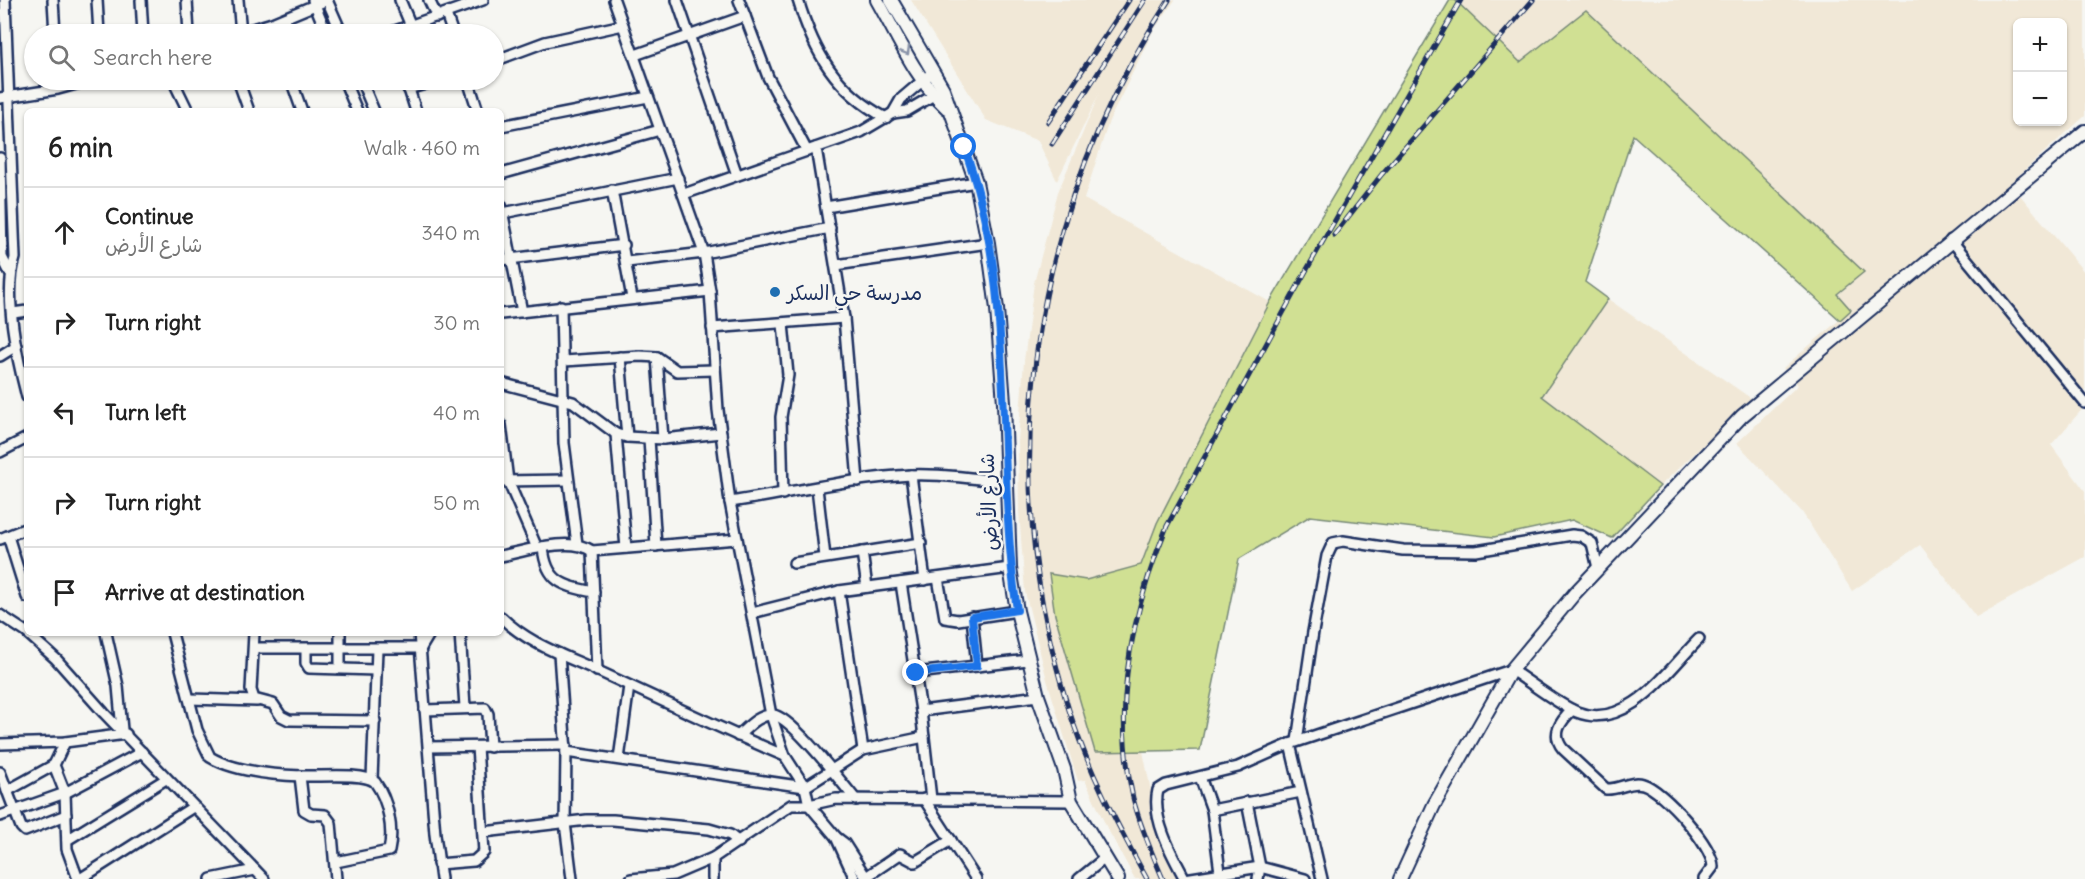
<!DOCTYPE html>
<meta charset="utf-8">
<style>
body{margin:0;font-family:Delius,"Playpen Sans Arabic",sans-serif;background:#f2f2f2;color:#222}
.controls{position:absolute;right:18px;top:18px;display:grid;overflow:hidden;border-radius:9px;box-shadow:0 2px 4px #0004}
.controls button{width:54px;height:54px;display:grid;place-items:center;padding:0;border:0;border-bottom:2px solid #e0e0e0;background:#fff;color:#222;font:30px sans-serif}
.stop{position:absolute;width:18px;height:18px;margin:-14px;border:4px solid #1a73e8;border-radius:50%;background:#fff}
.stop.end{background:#1a73e8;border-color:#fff;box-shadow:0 2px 6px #0008}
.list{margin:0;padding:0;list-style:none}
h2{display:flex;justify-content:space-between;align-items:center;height:78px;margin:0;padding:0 24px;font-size:26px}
h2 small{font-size:20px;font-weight:400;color:#767676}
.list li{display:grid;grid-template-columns:39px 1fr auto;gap:18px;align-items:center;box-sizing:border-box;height:90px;padding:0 24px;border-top:2px solid #e0e0e0}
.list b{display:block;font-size:22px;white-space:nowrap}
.list p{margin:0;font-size:20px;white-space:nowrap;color:#767676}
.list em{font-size:20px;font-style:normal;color:#767676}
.icon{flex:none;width:33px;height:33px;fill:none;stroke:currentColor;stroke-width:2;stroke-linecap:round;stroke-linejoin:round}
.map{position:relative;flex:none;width:2085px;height:879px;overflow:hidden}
.search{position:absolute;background:#fff;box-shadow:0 2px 4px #0004;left:24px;top:24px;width:480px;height:66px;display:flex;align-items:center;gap:15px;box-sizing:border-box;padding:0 21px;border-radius:33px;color:#767676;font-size:22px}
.panel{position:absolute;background:#fff;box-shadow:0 2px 4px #0004;left:24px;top:108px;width:480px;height:528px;border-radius:9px}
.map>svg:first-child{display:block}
</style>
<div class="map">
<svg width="2085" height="879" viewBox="0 0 2085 879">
<rect width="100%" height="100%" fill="#f6f6f2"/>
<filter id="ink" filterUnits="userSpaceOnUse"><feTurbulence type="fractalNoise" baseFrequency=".0167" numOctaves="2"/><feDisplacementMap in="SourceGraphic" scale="12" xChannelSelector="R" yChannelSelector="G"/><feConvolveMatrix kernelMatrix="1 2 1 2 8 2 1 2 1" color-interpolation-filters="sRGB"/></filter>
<g filter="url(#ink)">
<g fill="#f1e8d7" fill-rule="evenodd">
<polygon points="911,0 1175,0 1153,31 1109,121 1084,199 1270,302 1157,523 1141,566 1086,580 1050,574 1055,615 1095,752 1143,751 1158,826 1183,879 1135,879 1106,826 1085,780 1078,781 1047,680 1025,592 1019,511 1018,441 1024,361 1034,283 1058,192 1099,94 1057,181 1038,141 986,120"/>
<path d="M1455,0H2085V116L2010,183L2085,273V406L2051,445L2085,491V557L1976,617L1920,545L1852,591L1802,512L1737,443L1798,385L1783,368L1851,310L1837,295L1864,272L1520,62ZM2018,22H2062V122H2018Z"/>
<polygon points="1608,299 1752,399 1660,486 1542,396"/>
</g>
<polygon fill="#d0e093" stroke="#768878" stroke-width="1.5" points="1450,0 1455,0 1520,62 1586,10 1864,272 1837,294 1851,310 1840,320 1633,135 1585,282 1608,299 1542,396 1660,486 1612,538 1572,520 1494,537 1310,516 1239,559 1200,750 1095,752 1055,615 1049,574 1086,580 1141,565 1157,523 1270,302"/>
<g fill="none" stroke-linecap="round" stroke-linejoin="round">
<defs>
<g id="minor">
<path d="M5,0L15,258C3,296 17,358 27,397"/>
<polyline points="53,0 55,34"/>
<polyline points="97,0 99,34"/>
<polyline points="141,0 143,34"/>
<polyline points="187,0 189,34"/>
<polyline points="238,0 241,33"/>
<polyline points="313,0 327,34"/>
<polyline points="327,0 342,34"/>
<polyline points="400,0 411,26"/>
<polyline points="429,0 437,17"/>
<polyline points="614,0 704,253 710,291 718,410 730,502 771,715 785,756 805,787 809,805 836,837 844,843 867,879"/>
<polyline points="677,0 737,175"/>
<polyline points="739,0 768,77 807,151"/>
<path d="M798,0C814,53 836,91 886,118"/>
<polyline points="446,14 453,34"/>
<polyline points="236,34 272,23 327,0"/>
<polyline points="386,34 483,0"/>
<polyline points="635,55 745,16"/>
<polyline points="494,61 545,42 623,25"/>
<polyline points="173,80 188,111"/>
<polyline points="238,80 249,111"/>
<polyline points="291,80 302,111"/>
<polyline points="344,80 357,111"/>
<polyline points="361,80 374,111"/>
<polyline points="406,80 416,111"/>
<polyline points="468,80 478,111"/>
<polyline points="408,89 439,80"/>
<polyline points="0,98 58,89 91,80"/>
<polyline points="893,113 907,111 939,92"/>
<polyline points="501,126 648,97"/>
<polyline points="816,148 844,318 858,481"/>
<polyline points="0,158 2,257 10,273"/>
<polyline points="501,174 660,130"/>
<polyline points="612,190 632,298"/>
<polyline points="684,194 861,132 893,113 901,99 928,76"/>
<polyline points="501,205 522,312"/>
<polyline points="826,207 976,182"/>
<polyline points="503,213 678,178"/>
<polyline points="1951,240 2085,403"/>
<polyline points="501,260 624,245"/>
<polyline points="627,262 704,253 830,228"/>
<polyline points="836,265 988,243"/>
<polyline points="561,306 564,443 577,544"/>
<polyline points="13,313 27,311"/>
<polyline points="501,314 710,291"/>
<polyline points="712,328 844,318"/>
<polyline points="0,356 16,346"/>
<polyline points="620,357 627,437"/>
<polyline points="657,357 663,439"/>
<polyline points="564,361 640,356 657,357 677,371 715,370"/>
<polyline points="501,383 573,402 616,434 627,437 663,439 721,433"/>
<polyline points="501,425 508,481 537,548"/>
<polyline points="616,434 626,548"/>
<polyline points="649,439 656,546"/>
<polyline points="0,452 27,438"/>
<polyline points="911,475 925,580"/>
<polyline points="501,481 568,480"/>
<polyline points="817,488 825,557"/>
<polyline points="783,494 781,417 788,375 783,324"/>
<path d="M730,502C790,493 851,478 911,475C943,474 975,478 1007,483"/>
<polyline points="8,536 27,597"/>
<polyline points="0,539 27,528"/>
<path d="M543,547C546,582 563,586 594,592"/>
<polyline points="592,551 597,671"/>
<polyline points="862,552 867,587"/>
<path d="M501,556C525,551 571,536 592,551L737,539"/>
<polyline points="794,563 921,543"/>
<polyline points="938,578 945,618 958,620 1017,611"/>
<polyline points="901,583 921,711 931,799"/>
<polyline points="839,591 863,750"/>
<polyline points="752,613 839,591 1010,568"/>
<polyline points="0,615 26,632 56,659 104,713 264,879"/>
<path d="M501,617C527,643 563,655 596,670C659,699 721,729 785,756"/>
<polyline points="972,617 977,666"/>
<polyline points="106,633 118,686 122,730"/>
<path d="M172,633L197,730L210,757C235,772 273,775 302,776C318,777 364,772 375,782C388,800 394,829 389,851L336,862"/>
<polyline points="254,633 251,690 254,699 273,704 281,716 289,720 375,721"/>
<polyline points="419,633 435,834 441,879"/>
<polyline points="460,633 465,707"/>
<polyline points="254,648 421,648"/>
<polyline points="421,648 430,633"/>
<polyline points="306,649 306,663 309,668 376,670"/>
<polyline points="559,654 566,752 565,823 572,879"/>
<polyline points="340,668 340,633"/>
<polyline points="916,673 1028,660"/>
<polyline points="190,699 257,701"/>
<polyline points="425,710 485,708 488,714 490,747"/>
<path d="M1572,710C1560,722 1551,734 1563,749L1606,789C1619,790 1631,780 1643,784C1663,790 1713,846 1713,867L1704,879"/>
<polyline points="921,711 1038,696"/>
<path d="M738,736C748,727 759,714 773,715C791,716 842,783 856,800"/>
<polyline points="1297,741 1313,632 1327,556 1333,543 1343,541 1403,550 1476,551 1572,535 1581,536 1592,543 1598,568"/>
<polyline points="65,742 54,765 65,793 67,849 78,879"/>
<polyline points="0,744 65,742 126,734"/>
<polyline points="429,747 566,745"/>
<polyline points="566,752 805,787 863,750 924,737"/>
<polyline points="619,759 629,686"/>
<polyline points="0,772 21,827 25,831 66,815"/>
<polyline points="300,776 304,810 311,814 325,815 331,823 336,879"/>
<polyline points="1200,777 1212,810 1220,872"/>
<polyline points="372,779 377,649"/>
<polyline points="7,791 54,765"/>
<polyline points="924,799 976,879"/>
<polyline points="1247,802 1260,867 1258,879"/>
<polyline points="1212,810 1301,792"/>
<polyline points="0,816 65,793 142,752"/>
<polyline points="484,832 587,820 613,820 709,829 730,835 739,842"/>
<polyline points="836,837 855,879"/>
<polyline points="67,840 166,779"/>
<polyline points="713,858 713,879"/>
<polyline points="438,864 474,861 484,852 477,747"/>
<polyline points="866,877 900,854 915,862 951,840"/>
<polyline points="80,879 193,807"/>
<polyline points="211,879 255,870"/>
<polyline points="631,879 673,875 713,858 791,805 809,805 836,799 1071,801"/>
<polyline points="1079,879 1105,858"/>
<path d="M1185,879C1172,855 1151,818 1158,790L1166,785L1238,767L1290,744"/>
<polyline points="1185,879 1260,867 1305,879"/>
<path d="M1322,879L1290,744L1511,670C1530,682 1557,704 1577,712C1627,732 1669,669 1699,639"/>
</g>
<g id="major">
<path d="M877,0C898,37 916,80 947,108"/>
<polyline points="891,0 943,89 976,182 988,243 997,309 1004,403 1010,568 1017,611 1038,696 1064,769 1071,801 1118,879"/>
<polyline points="1400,879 1434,805 1511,670 1575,593 1742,416 2085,131"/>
</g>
</defs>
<use href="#minor" stroke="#1b2f5e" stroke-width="14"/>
<use href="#major" stroke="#1b2f5e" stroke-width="16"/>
<use href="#minor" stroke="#f6f6f2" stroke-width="9"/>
<use href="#major" stroke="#f6f6f2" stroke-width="12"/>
<defs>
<g id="rail">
<polyline points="1048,122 1129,0"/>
<polyline points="1052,144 1145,0"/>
<polyline points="1334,235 1382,174 1533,0"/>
<path d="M1147,879C1117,824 1088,770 1069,710C992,468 1030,211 1169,0"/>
<path d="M1163,879C1152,853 1140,826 1133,798C1112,707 1132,611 1167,526L1306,271L1461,0"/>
</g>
</defs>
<use href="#rail" stroke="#1b2f5e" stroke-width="5"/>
<use href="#rail" stroke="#f6f6f2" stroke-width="3" stroke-dasharray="9" stroke-linecap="butt"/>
</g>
<defs><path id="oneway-chevron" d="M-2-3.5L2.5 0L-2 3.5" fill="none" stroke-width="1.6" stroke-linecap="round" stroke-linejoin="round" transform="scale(1.5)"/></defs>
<use stroke="#8892a8" href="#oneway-chevron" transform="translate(906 51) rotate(60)"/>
</g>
<g fill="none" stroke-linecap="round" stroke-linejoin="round" filter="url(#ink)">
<path stroke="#1a73e8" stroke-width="8" d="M916,673L977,666L972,617L1017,610C994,458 1019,295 964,147"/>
</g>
<circle fill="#1f6fb2" stroke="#f6f6f2" stroke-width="2" cx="775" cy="292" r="6"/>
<g text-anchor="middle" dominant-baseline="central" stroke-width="5" stroke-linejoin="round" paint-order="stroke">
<g font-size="20" fill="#1b2f5e" stroke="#f6f6f2" text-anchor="start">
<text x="787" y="292">مدرسة حي السكر</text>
</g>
<g font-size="20" fill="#1b2f5e" stroke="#f6f6f2">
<text transform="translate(988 502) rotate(-92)">شارع الأرض</text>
</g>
</g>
</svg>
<div class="controls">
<button>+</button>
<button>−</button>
</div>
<div class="stop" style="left:964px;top:147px"></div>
<div class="stop end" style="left:916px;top:673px"></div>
<div class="search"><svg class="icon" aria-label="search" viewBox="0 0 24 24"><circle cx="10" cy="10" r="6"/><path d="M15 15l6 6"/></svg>Search here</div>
<section class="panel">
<h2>6 min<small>Walk · 460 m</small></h2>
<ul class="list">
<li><svg class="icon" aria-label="ahead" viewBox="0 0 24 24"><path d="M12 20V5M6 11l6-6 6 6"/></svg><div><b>Continue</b><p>شارع الأرض</p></div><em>340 m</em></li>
<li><svg class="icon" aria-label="right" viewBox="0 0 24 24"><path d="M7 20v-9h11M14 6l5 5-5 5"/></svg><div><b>Turn right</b></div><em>30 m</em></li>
<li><svg class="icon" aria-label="left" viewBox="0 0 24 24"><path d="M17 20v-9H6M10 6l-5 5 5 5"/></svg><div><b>Turn left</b></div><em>40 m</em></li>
<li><svg class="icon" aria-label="right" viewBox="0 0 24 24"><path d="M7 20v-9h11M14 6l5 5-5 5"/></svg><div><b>Turn right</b></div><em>50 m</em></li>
<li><svg class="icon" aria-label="arrive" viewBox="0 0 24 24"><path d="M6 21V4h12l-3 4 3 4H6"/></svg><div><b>Arrive at destination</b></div></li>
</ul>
</section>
</div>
